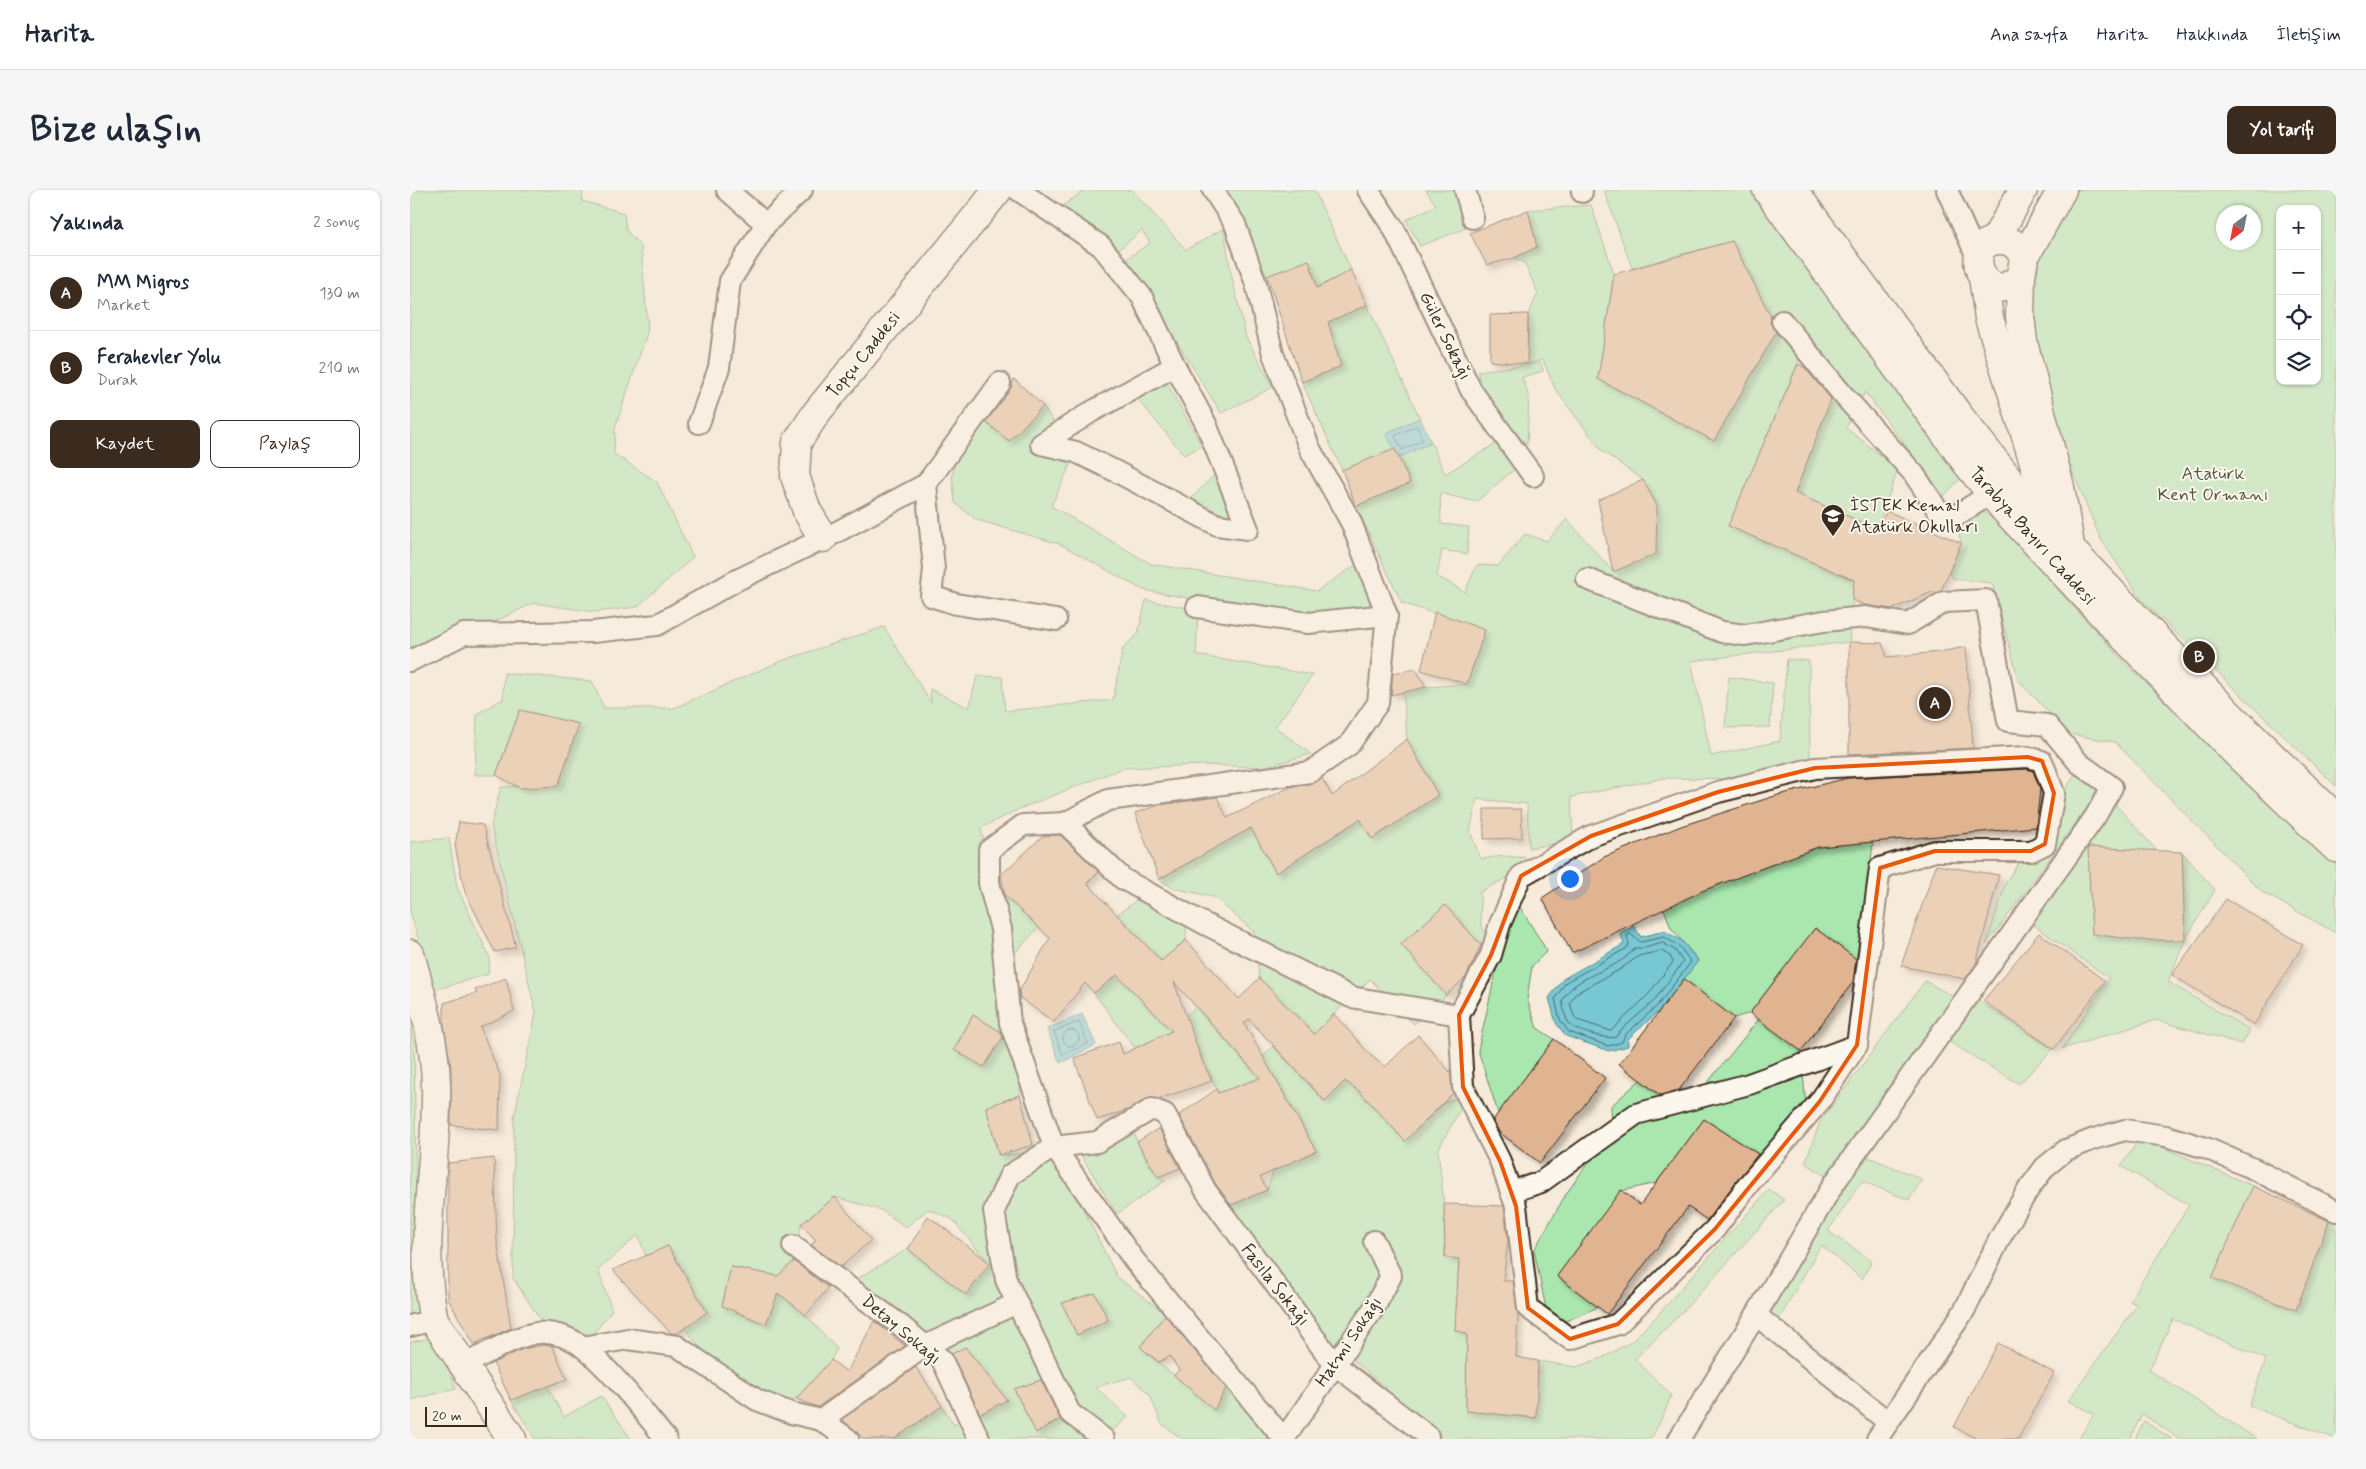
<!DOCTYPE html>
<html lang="tr">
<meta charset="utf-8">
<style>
body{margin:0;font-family:Mynerve,sans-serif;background:#f6f6f7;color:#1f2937}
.controls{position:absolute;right:15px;top:15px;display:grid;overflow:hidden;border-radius:10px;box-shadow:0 1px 4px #0004}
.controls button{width:45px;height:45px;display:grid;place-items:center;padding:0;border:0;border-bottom:1px solid #e0e1e3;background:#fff;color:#1f2937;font:25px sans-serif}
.compass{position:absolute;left:1806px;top:15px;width:45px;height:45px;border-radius:50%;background:#fff;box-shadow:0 1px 4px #0004;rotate:212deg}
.scale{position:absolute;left:15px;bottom:12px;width:62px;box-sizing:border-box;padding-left:5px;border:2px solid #3b2a1e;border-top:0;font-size:14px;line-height:18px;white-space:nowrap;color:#3b2a1e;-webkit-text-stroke:4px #fbf7ec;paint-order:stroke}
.you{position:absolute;left:1159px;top:688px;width:18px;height:18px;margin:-12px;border:4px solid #fff;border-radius:50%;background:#1a73e8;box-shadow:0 0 0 8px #1a73e833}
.badge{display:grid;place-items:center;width:32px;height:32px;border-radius:50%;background:#3b2a1e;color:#fff;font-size:16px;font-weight:700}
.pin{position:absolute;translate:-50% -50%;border:2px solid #fff;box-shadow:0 1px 5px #0006}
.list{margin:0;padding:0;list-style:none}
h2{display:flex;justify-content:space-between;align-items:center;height:65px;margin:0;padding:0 20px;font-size:21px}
h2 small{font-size:16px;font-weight:400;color:#747a83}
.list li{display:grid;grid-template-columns:32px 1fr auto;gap:15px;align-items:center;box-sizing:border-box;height:75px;padding:0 20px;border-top:1px solid #e0e1e3}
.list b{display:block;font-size:19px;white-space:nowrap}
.list p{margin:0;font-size:16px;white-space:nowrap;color:#747a83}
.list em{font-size:16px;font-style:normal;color:#747a83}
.actions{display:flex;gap:10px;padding:15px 20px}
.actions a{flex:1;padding:11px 0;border:1px solid #3b2a1e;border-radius:10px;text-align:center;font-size:18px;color:#3b2a1e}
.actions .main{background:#3b2a1e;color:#fff}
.icon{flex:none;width:28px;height:28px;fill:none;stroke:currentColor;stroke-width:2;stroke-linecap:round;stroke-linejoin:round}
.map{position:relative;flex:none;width:1926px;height:1249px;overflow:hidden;border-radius:10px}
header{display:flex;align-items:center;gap:30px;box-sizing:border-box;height:70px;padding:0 25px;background:#fff;border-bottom:1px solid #e0e1e3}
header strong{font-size:24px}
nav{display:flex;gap:28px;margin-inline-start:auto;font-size:18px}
.intro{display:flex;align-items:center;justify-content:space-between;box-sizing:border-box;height:120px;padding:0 30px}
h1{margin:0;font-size:35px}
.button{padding:12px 22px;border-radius:10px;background:#3b2a1e;color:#fff;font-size:18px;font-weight:700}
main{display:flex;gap:30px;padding:0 30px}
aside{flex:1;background:#fff;border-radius:10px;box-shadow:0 1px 4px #0004}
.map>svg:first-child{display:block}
</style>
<header>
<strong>Harita</strong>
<nav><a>Ana sayfa</a><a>Harita</a><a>Hakkında</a><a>İletişim</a></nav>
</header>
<div class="intro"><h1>Bize ulaşın</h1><a class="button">Yol tarifi</a></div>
<main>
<aside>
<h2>Yakında<small>2 sonuç</small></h2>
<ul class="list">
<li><span class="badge">A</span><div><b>MM Migros</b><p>Market</p></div><em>130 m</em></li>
<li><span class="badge">B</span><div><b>Ferahevler Yolu</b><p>Durak</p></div><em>210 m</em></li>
</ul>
<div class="actions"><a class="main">Kaydet</a><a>Paylaş</a></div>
</aside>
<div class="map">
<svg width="1926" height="1249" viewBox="0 0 1926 1249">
<defs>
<filter id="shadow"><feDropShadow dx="4.5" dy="4.5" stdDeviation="2.5" flood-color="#0004"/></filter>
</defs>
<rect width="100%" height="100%" fill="#f6eada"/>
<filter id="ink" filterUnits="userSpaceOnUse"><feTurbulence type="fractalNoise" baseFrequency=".02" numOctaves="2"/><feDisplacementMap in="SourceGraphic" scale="10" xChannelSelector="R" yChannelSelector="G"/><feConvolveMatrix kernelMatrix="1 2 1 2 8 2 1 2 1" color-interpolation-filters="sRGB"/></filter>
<g filter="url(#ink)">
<g fill="#a9e7ae" stroke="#728866" fill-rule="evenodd">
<polygon points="0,0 173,0 172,11 214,23 216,40 231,57 238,140 205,238 204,264 247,292 283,367 227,417 185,422 123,413 0,473"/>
<polygon points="675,0 722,0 776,60 814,38 821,84 836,147 863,197 811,223 716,69 740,53 732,40 707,61 650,18"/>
<polygon points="812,0 904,0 941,80 907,98 899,70 857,86"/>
<polygon points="1016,0 1050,0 1061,36 1010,56 996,30 1026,15"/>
<polygon points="1194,0 1340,0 1405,89 1554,284 1534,306 1455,202 1436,238 1488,279 1467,339 1385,303 1427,192 1374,125 1362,130 1322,51 1222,78"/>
<path d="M1665,0H1926V596L1732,410L1690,348L1653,258L1626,176L1621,107L1636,46ZM1870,19H1907V191H1870ZM1814,22H1844V52H1814Z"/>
<polygon points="1181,15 1204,84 1188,189 1304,251 1367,140 1390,168 1319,336 1444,390 1439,452 1281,471 1301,566 1370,551 1377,469 1399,471 1400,570 1341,589 1254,588 1161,607 1163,651 1119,658 1117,614 1067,609 1060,642 1071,669 1093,666 1132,669 1070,702 1071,733 1081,759 1080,765 1035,715 991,754 1037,805 1004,834 960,789 904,844 849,788 844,742 804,707 763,698 749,689 841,638 866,683 950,629 962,649 1028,605 997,549 993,502 1016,497 1057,494 1075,440 992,413 946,316 1000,293 989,268 1021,252 1035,284 1089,252 1107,277 1066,312 1030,303 1031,334 1059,337 1057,364 1032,360 1027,386 1055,402 1067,375 1088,376 1115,344 1137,351 1157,329 1203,382 1247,316 1233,290 1192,261 1145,199 1133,170 1117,174 1119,123 1128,103 1114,72 1104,68 1127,57 1118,20"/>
<polygon points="957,115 1010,228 976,243 985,259 932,280 892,192 931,176 918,132"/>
<polygon points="1131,173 1133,181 1112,187 1119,207 1117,255 1071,205 1068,181"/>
<polygon points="753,186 792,256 774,265 722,202"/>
<polygon points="633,216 665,265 641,316 741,374 907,401 950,372 971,427 896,429 733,400 650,354 567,330 545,313 542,285 550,253 569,227 599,251"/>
<polygon points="808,281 823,326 800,320 781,309"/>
<polygon points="1571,320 1611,351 1651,403 1718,476 1926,675 1926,743 1852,702 1705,552 1659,544 1609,491 1582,393 1544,389 1539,383 1551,353 1549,343"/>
<path d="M736,410L788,420L786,465L903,485L865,537L901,564L854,577L792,575L713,578L609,619L571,638L581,694L629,737L591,778L611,877L610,905L576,917L588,965L645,962L707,1087L756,1124L730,1157L804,1219L818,1195L858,1249H772L751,1233L740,1205L721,1187L685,1197L718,1227L700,1243L659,1210L637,1188L604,1199L626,1242L660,1223L679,1249H484L532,1216L544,1235L597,1210L555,1157L539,1167L497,1153L464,1131L445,1090L498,1059L556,1104L579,1073L542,1029L518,1019L496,1037L471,1020L425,1007L391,1034L386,1069L368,1086L321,1077L312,1116L356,1134L368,1103L396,1125L427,1159L421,1170L386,1209L344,1219L274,1138L297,1122L258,1056L236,1066L228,1045L188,1080L202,1120L176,1153L133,1134L103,1088L104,928L126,823L81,635L91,597L148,595L169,534L110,520L86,585H65L67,524L93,509L94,483L182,491L194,518H264L371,471L474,437L521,513L520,499L559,518L567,486L592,487L595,521L703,510L713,458L728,444ZM563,825L594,845L574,877L544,859ZM685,1104L698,1130L667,1145L652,1113Z"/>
<polygon points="1319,487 1363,493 1360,537 1315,538"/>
<polygon points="1668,580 1693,596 1576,755 1595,694"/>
<polygon points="1704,613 1747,661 1678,657 1682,743 1729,750 1775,750 1772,662 1805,700 1775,750 1758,792 1840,840 1832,854 1746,830 1652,859 1699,788 1618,731"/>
<polygon points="39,648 47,697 80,768 78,784 24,800 0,721 0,652"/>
<polygon points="1463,652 1450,772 1405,738 1340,823 1324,828 1274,789 1288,770 1261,738 1254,719 1292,701 1408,657"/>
<polygon points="741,699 777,720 776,750 751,771 707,725"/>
<polygon points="1108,714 1137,761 1122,776 1117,809 1127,838 1144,849 1088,923 1068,860 1094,746"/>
<polygon points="707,785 761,840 786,817 841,879 863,856 914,911 935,891 950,902 995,951 1035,912 1059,903 1028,960 1034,1014 1035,1067 1049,1069 1045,1140 1057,1144 1056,1221 1126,1228 1128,1171 1166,1177 1192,1168 1221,1152 1246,1127 1359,999 1374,1010 1277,1117 1225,1169 1261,1205 1254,1224 1241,1249 1030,1249 951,1176 922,1153 890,1119 819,1016 857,1000 863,981 906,961 863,884 809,904 777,835 725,858 684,803"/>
<polygon points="1515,791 1546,808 1455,936 1416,986 1395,973 1410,932"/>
<polygon points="1563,807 1643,859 1609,894 1533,848"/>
<polygon points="1349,829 1391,861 1396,916 1350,965 1294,929 1246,993 1211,1001 1147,1086 1188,1117 1140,1138 1124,1060 1156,1004 1202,939 1201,916 1230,890 1259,913 1268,901 1282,912"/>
<polygon points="0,832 4,852 6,995 24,1130 0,1136"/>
<path d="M721,934C727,953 738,979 755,991L707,1024L668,960Z"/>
<polygon points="1730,948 1843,996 1803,1087 1886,1120 1920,1028 1926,1032 1926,1249 1839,1216 1856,1169 1763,1129 1739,1180 1847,1249 1770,1249 1732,1224 1720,1249 1669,1249 1684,1224 1658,1211 1727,1115 1720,1111 1779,1015 1711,976"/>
<polygon points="1451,964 1512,989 1499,1010 1452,991 1418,1041 1462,1071 1452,1089 1411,1055 1368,1131 1352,1122"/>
<polygon points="27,1147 46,1199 0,1210 0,1152"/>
<polygon points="137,1196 154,1227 191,1206 221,1249 125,1249 101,1210"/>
<polygon points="1734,1231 1762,1249 1725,1249"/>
</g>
<g fill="#77c7d4" stroke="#5f888b">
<polygon points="1010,228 1021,252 989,268 976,243"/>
<polygon points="1224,736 1231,747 1254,741 1272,751 1288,771 1251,819 1218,849 1218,856 1199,861 1156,846 1146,833 1139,808 1153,789 1214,754 1210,743"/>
<polygon points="672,824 686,855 650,873 637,839"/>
</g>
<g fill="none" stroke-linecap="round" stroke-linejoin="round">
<g stroke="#536967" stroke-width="1">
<polygon points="1007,236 1013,250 992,260 985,246"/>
<polygon points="1220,744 1231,752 1254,747 1269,756 1281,772 1247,816 1215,845 1212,852 1198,856 1159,842 1150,830 1145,809 1156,792 1217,758 1219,754 1217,746"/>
<path d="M1253,753L1265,760L1273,772L1243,812L1210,841L1206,847C1198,850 1171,842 1163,837C1155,832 1154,820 1152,811C1166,782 1206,783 1225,758H1234Z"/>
<polygon points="1252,761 1260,766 1263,772 1237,806 1201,841 1167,830 1163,824 1160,813 1166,803 1209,780 1229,766"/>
<polygon points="669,832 678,853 653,865 644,842"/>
<circle cx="661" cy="848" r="8"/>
</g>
</g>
<g fill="#e1b491" stroke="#3b2a1e" filter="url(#shadow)">
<polygon points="1118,20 1127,57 1104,68 1077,75 1060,43"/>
<polygon points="1322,51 1361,127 1360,133 1366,142 1304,251 1188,189 1204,84"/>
<polygon points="899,70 907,98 941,80 957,115 918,132 931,176 892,192 857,86"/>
<polygon points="1118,124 1117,174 1080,171 1080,125"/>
<polygon points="1388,174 1394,177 1421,209 1385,303 1467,339 1477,321 1551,353 1531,401 1527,403 1524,401 1483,419 1455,415 1442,410 1444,390 1318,336"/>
<polygon points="604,189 633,216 599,251 576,232 600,200"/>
<polygon points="985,259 1000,293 946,316 932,280"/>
<polygon points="1233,290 1247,316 1246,364 1203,382 1188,310"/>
<polygon points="1025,422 1075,440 1057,494 1011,480"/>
<polygon points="1439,452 1472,453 1477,467 1529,462 1556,457 1563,558 1439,564"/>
<polygon points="1006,479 1016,497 981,505 983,483"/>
<polygon points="110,520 169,534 148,596 110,598 86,585"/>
<polygon points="997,549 1028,605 962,649 950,629 866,683 841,638 749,689 725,623 749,615 807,607 817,628 880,597 902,594 912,588 922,606"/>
<polygon points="1617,579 1623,581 1630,599 1626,637 1408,657 1292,701 1162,763 1132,708 1194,667 1271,636 1368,605 1438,588"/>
<polygon points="1074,619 1111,619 1112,648 1074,649"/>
<polygon points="49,632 73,635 106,757 85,762 55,702 45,656"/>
<polygon points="650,645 689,682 677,693 751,771 776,750 829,809 849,788 904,844 924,824 961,866 975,877 1008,845 1040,882 1043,903 995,951 950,902 935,891 915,911 839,829 834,833 906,961 850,987 857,1000 821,1015 805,993 769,925 807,899 808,903 850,888 764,792 793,873 802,891 749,909 736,909 720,919 687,930 664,868 709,852 713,864 762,841 707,785 684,803 675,793 644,832 610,808 609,801 640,748 595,706 591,685 633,646"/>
<polygon points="1678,657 1772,662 1775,750 1729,750 1682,744"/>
<polygon points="1526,675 1589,685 1566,774 1555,789 1491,776"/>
<polygon points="1816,709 1893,755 1844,835 1762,785"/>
<polygon points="1035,715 1071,755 1056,787 1036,805 991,754"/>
<polygon points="1405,738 1446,769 1443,792 1391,861 1340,823"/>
<polygon points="1629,743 1695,791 1644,859 1573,811"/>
<polygon points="96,788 104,821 70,837 90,885 89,940 41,935 41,877 34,835 34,813 67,803 65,800"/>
<polygon points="1274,789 1324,828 1269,900 1250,905 1209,874"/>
<polygon points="563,825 591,842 593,847 574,877 544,860"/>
<polygon points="1144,849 1195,888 1130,973 1089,942 1083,930"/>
<polygon points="610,905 623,955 589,965 576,917"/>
<polygon points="1294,929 1348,964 1297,1030 1278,1017 1197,1124 1147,1086 1211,1000 1230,1015"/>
<polygon points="749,938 770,978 748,987 727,952"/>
<polygon points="84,968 87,1051 101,1138 64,1154 38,1109 38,973"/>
<polygon points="1843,996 1919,1031 1886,1120 1802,1088"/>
<polygon points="425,1007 461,1050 431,1077 401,1055 406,1050 391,1034"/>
<polygon points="1034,1014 1094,1016 1098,1051 1093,1091 1103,1091 1108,1124 1106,1167 1128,1171 1126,1228 1056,1221 1057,1144 1045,1140 1049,1069 1035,1067"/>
<polygon points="518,1026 580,1073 556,1105 498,1059"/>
<polygon points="258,1056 297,1122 266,1144 261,1143 203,1080"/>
<polygon points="384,1071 418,1098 396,1125 368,1103 356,1134 312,1116 321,1077 368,1086"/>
<polygon points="685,1103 698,1130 667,1145 652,1113"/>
<polygon points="755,1125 816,1198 804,1220 764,1185 769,1180 760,1166 749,1172 730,1157"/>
<polygon points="464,1131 495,1156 408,1217 386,1209 421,1170 437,1182"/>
<polygon points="1588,1153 1644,1183 1608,1249 1567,1249 1544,1237"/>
<polygon points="133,1155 142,1156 157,1189 101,1210 83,1173 113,1159"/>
<polygon points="555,1157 597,1210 570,1224 542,1164"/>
<polygon points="506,1177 532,1216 484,1249 454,1249 432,1229"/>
<polygon points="631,1190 650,1229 626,1243 604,1199"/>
</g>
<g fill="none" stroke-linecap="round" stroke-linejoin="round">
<defs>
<g id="street">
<polyline points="608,0 691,56 732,107 765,176"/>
<polyline points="958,0 984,39 1061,200 1123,286"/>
<polyline points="1055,0 1063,28"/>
<polyline points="1172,0 1172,2"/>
<polyline points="1537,0 1568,69"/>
<polyline points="356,34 392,0"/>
<polyline points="1372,131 1434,206 1504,284 1527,319 1544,327 1582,303"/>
<polygon points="765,176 796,234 838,339 807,335 705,281 666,262 631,254 681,222"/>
<polyline points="289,233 309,178 320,91 356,34 317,0"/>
<polyline points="516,294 524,379 521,406 546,414 646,430"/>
<polyline points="1177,389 1312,442 1335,445 1414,431 1456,427 1498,434 1534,412 1576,410 1598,531 1637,535 1669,573 1702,597 1685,627 1423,995 1346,1125 1269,1249"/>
<polyline points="787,417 898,433 977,425"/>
<polyline points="0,471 54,444 183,442 247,435 325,391 425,343 516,294 590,193"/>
<polygon points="1618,567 1632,571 1644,603 1635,654 1621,661 1525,661 1470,678 1447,855 1410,911 1341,991 1305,1039 1208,1134 1160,1149 1118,1118 1106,1016 1090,971 1053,897 1049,825 1081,765 1090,734 1111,686 1181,646 1308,602 1405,578"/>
<polyline points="655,633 698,610 900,582 939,555 968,513 977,425 941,332 900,259 863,164 846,94 825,34 803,0"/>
<polyline points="1101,1002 1131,992 1226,924 1339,894 1447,855"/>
<polyline points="964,1051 981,1086 964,1118 874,1249 724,1070 644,957 600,833 591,739 579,693 579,660 613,635 655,633 713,689 793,733 941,807 1049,825"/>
<polyline points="383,1056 490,1135 532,1170 569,1249"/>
<polyline points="1346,1125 1478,1232"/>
<polyline points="0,1136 24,1130"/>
<polyline points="173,1157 218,1149 267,1156 347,1210 381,1223 411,1230 438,1249"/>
<path d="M53,1175C75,1165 105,1146 127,1143C143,1141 162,1148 174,1158C204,1183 231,1219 256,1249"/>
<polyline points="411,1230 515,1156 607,1113"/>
<polyline points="694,1249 660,1223 596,1090 584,1021 600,985 644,957 687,952 742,919 755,924 796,1001 924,1174 1018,1246"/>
<polyline points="1467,1249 1554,1121 1590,1048 1618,1000 1635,977 1656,960 1684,949 1715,940 1756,946 1796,958 1846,980 1926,1021"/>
</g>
<g id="secondary">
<polyline points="1585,50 1613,0"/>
<polyline points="1614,68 1652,0"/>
<path d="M1611,86C1573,126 1548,48 1591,50C1603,50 1610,58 1614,68L1611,86L1610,126L1613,152L1650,297L1661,361"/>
<polyline points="1573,87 1579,128 1634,304"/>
<polyline points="413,348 397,321 385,286 387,252 407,222 588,0"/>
<path d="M0,764C12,808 25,850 26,895C28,974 7,1052 24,1130L102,1249"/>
</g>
<g id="primary">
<polyline points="1357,0 1558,275 1594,319 1706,439 1827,564 1926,658"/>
<polyline points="1383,0 1550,227 1610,303 1643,341 1817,522 1926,628"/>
</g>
</defs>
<use href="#street" stroke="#3b2a1e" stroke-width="24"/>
<use href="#secondary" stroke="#3b2a1e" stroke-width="31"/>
<use href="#primary" stroke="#3b2a1e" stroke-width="31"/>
<use href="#street" stroke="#fbf7ec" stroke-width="20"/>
<use href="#secondary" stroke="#fbf7ec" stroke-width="28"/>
<use href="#primary" stroke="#fbf7ec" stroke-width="28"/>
</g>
</g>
<path d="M0 0H1926V1249H0ZM1618,567L1632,571L1644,603L1635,654L1621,661H1525L1470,678L1447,855L1410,911L1305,1039L1208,1134L1160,1149L1118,1118L1106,1016L1090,971L1053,897L1049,825L1081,765L1111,686L1181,646L1308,602L1405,578Z" fill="#f6eada" fill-opacity=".55" fill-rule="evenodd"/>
<path fill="none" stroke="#e8590c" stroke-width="4" stroke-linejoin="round" d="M1618,567L1632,571L1644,603L1635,654L1621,661H1525L1470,678L1447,855L1410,911L1305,1039L1208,1134L1160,1149L1118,1118L1106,1016L1090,971L1053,897L1049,825L1081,765L1111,686L1181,646L1308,602L1405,578Z"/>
<defs>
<symbol id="school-pin" viewBox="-11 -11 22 30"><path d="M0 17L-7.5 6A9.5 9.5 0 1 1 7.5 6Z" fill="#3b2a1e" stroke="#fbf7ec"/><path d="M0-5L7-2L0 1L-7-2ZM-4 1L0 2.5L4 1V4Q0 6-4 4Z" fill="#fff"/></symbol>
</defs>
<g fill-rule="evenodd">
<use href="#school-pin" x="1409" y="312" width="28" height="38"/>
</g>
<g text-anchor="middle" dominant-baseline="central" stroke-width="4" stroke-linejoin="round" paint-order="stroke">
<g font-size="18" fill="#3b2a1e" stroke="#fbf7ec">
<text transform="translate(1035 146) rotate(64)">Güler Sokağı</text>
<text transform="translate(454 165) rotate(-51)">Topçu Caddesi</text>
<text transform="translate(1622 346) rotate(48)">Tarabya Bayırı Caddesi</text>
<text transform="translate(865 1095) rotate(52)">Fasıla Sokağı</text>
<text transform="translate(491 1140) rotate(40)">Detay Sokağı</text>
<text transform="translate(939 1152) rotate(-56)">Hatmi Sokağı</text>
</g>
<g font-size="18" fill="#565942" stroke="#fbf7ec">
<text x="1803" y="284">Atatürk<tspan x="1803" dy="21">Kent Ormanı</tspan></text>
</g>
<g font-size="18" fill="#3b2a1e" stroke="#fbf7ec" text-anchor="start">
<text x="1440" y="316">İSTEK Kemal<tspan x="1440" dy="21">Atatürk Okulları</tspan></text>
</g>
</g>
</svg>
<div class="controls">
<button>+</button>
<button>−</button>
<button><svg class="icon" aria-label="locate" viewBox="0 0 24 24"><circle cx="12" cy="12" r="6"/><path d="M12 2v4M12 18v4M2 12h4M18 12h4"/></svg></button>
<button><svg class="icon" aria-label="layers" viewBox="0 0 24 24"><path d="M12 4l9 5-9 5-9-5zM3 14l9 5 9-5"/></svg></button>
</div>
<svg class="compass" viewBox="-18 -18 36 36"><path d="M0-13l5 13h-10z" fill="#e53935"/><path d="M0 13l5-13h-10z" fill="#747a83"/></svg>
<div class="scale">20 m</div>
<div class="you"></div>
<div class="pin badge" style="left:1525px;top:513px">A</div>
<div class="pin badge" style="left:1789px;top:467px">B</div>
</div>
</main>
